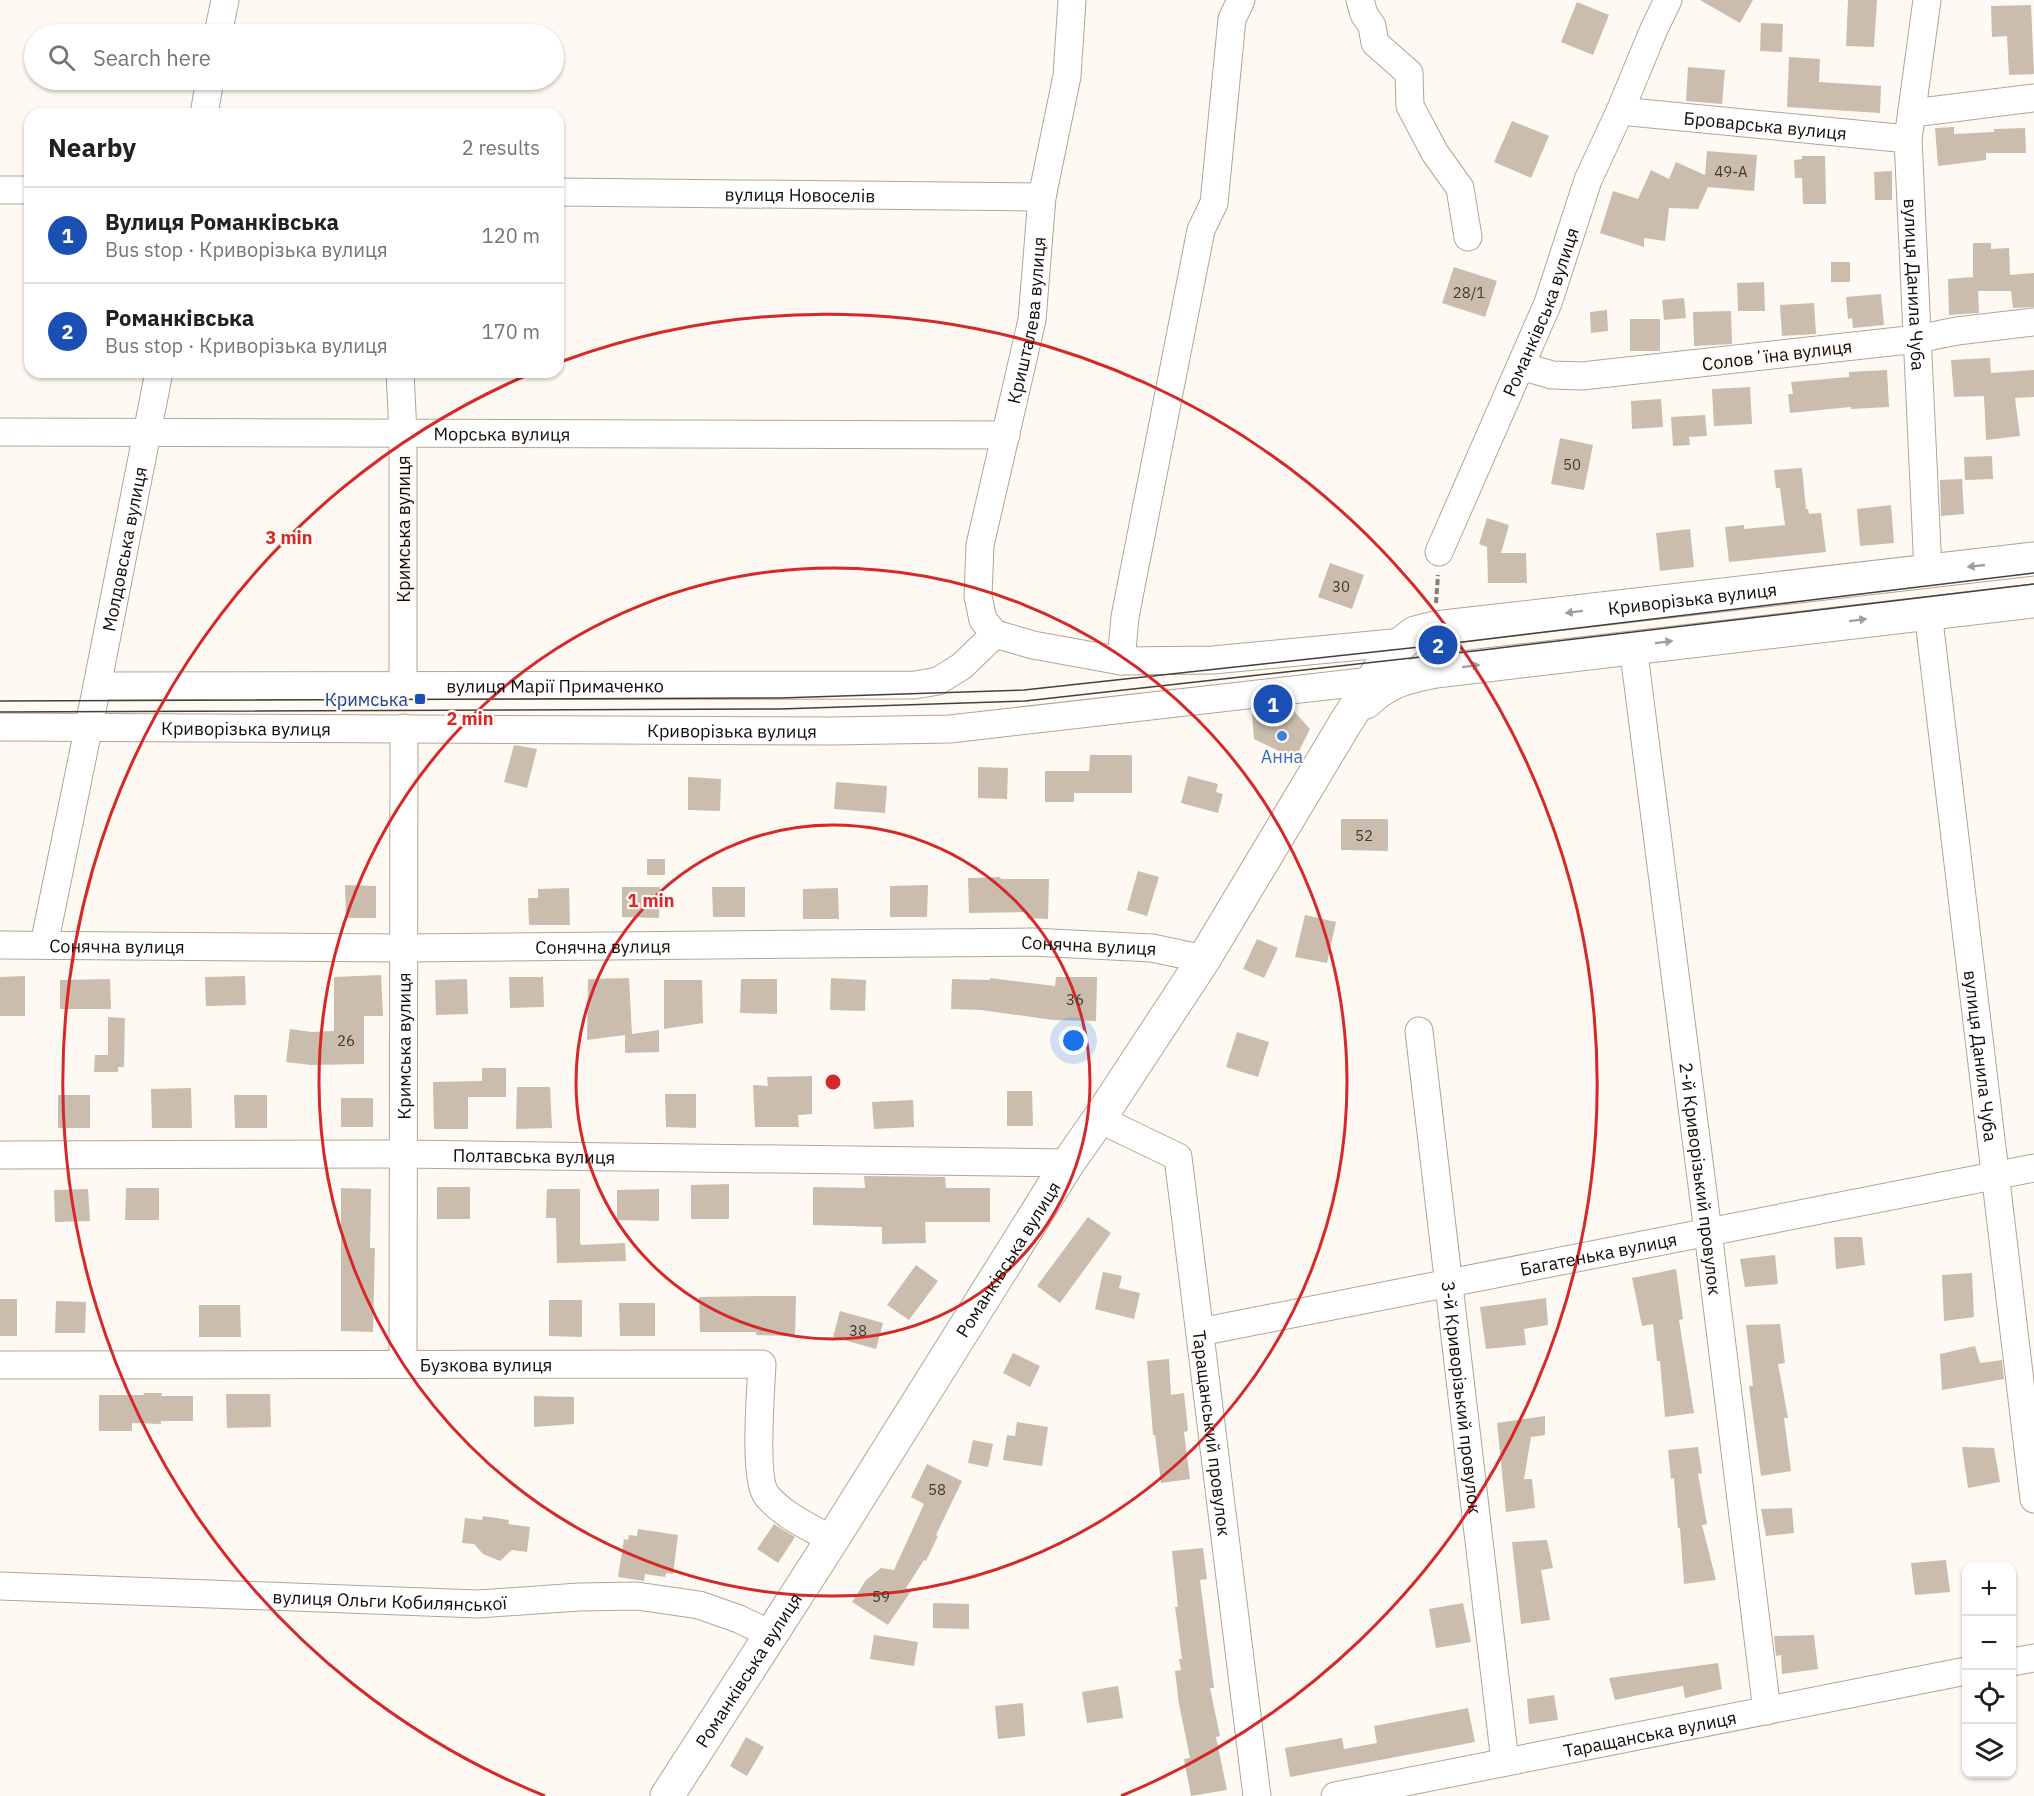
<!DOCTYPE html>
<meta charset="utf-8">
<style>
body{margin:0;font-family:"IBM Plex Sans",sans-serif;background:#f6f6f6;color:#202124}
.controls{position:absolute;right:18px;bottom:18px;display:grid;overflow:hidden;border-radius:12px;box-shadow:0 2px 4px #0004}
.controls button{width:54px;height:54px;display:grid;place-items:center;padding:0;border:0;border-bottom:2px solid #e0e0e0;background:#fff;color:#202124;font:30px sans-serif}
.you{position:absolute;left:1074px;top:1041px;width:21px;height:21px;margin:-15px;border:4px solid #fff;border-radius:50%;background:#1a73e8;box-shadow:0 0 0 9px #1a73e833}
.badge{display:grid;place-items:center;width:39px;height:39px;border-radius:50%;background:#b62444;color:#fff;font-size:20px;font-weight:700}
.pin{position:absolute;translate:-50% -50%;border:3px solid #fff;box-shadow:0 2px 6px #0006}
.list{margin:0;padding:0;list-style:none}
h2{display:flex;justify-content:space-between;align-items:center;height:78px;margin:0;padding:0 24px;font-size:26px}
h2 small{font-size:20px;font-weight:400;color:#757577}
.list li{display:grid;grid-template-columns:39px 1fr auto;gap:18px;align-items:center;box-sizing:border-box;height:96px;padding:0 24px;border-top:2px solid #e0e0e0}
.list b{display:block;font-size:22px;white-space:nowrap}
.list p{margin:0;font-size:20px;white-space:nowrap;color:#757577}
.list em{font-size:20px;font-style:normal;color:#757577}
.icon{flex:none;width:33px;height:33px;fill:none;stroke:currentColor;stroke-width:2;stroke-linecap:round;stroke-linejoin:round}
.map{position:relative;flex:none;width:2034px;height:1796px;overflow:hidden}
.search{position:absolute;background:#fff;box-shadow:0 2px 4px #0004;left:24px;top:24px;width:540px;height:66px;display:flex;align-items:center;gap:15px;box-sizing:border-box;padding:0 21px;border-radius:33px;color:#757577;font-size:22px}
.panel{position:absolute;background:#fff;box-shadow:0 2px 4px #0004;left:24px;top:108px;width:540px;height:270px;border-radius:18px}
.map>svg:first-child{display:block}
</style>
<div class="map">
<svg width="2034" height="1796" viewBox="0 0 2034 1796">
<rect width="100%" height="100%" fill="#fff9f3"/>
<g fill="#cabdae">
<polygon points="1700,0 1753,0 1740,23"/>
<polygon points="1848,0 1877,0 1874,47 1846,46"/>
<polygon points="1577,2 1609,15 1593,55 1561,42"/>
<polygon points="2031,5 2034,74 2009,75 2007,36 1992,37 1991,6"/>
<polygon points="1761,23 1783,24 1782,52 1760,51"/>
<polygon points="1789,57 1820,59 1819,82 1881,86 1880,113 1787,107"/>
<polygon points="1688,67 1725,70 1722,104 1686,101"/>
<polygon points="1512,121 1549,136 1531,178 1494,162"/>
<polygon points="1954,127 1954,134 1994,132 1994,129 2025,128 2026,153 1986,153 1986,160 1938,166 1935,128"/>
<polygon points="1707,151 1757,155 1754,191 1708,187 1698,209 1669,208 1665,241 1644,238 1644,247 1600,233 1613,191 1638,199 1651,170 1669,179 1676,162 1705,175"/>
<polygon points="1802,156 1825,156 1826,204 1803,204 1802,178 1795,178 1794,160 1802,159"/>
<polygon points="1892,171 1892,200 1875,200 1874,172"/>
<polygon points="1973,243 1991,243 1991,249 2009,248 2010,275 2034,273 2034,307 2013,308 2011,291 1978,291 1979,313 1949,315 1948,279 1973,277"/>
<rect x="1831" y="262" width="19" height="20"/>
<polygon points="1454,267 1497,281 1485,317 1442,303"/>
<polygon points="1764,282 1765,311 1738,311 1737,283"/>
<polygon points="1881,294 1884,325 1853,328 1852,318 1848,319 1846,297"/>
<polygon points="1684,298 1686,318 1664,320 1662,300"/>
<polygon points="1814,303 1816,334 1782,336 1780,305"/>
<polygon points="1607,310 1608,331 1591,333 1590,312"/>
<polygon points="1731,311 1732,344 1694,346 1693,312"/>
<rect x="1630" y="319" width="30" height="32"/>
<polygon points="1990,358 1991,373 2034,370 2034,397 2015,398 2020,436 1986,440 1984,396 1954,397 1951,360"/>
<polygon points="1887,370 1889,407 1851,409 1851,407 1790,413 1788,394 1793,394 1791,382 1849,377 1849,372"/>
<polygon points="1750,387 1752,424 1714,426 1712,389"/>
<polygon points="1661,399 1663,427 1632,429 1631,401"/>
<polygon points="1705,415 1707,436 1689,437 1690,445 1673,446 1671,417"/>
<polygon points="1560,438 1593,445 1584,490 1551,484"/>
<polygon points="1992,456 1993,479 1965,480 1964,457"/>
<polygon points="1802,468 1806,509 1808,509 1809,514 1821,513 1826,552 1729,562 1725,527 1744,525 1744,529 1785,525 1780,488 1776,488 1774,470"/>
<polygon points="1962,479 1964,514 1941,516 1940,480"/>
<polygon points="1891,505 1894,543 1860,546 1857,509"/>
<polygon points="1487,518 1509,525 1501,553 1526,553 1527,583 1488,583 1487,547 1479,544"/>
<polygon points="1690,529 1694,567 1660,571 1656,533"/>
<polygon points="1330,563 1364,575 1352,609 1318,597"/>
<polygon points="1293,710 1310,729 1295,759 1254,739 1252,713"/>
<polygon points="514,745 537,749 527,788 504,782"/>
<polygon points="1090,755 1132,755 1132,793 1074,793 1074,802 1045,802 1045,771 1089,771"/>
<polygon points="978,767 1008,768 1007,799 978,798"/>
<polygon points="1188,776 1218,784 1216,792 1223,794 1218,813 1181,803"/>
<polygon points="688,777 721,779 720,811 688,810"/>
<polygon points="836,782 887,786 885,813 834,809"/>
<polygon points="1341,819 1388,819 1388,851 1341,850"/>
<rect x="647" y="859" width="18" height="16"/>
<polygon points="1138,871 1159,877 1147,916 1127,910"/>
<polygon points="1000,877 1001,879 1049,879 1048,919 1027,918 1027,912 969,913 968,878"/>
<polygon points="345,885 376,886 376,918 346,918"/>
<polygon points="928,885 927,917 890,917 890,886"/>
<polygon points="622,887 660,887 659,918 622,917"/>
<polygon points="712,887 745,887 745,917 713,917"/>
<polygon points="569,888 570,925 529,925 528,898 538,898 538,889"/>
<polygon points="838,888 839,919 803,919 803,889"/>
<polygon points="1305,915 1336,922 1327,963 1295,957"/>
<polygon points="1257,939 1278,948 1264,978 1243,969"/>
<polygon points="381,975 383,1016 364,1016 364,1064 311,1065 286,1062 290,1029 312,1032 334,1031 334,977"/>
<polygon points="25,976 25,1016 0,1016 0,977"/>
<polygon points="245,976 246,1005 206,1006 205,977"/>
<polygon points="509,977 543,977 544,1007 510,1008"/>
<polygon points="1056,977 1097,977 1096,1021 1053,1020 981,1010 951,1009 952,979 990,980 990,978 1055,986"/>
<polygon points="629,978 632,1034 659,1030 659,1052 625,1053 625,1035 587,1040 588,979"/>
<polygon points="831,978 866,980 865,1011 830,1010"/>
<polygon points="110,979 111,1009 60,1009 60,980"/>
<polygon points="467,979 468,1014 436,1015 435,980"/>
<polygon points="741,979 777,979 777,1014 740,1013"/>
<polygon points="664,980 702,980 703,1023 664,1029"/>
<polygon points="108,1017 125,1018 124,1067 118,1067 118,1072 94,1072 95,1055 108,1055"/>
<polygon points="1237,1032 1269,1042 1258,1077 1226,1067"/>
<polygon points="482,1068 506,1068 506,1097 468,1097 468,1129 434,1129 433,1082 482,1081"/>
<polygon points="812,1076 812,1114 798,1115 799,1127 755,1127 753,1085 768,1086 767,1077"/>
<polygon points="517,1087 550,1087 552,1128 516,1129"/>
<polygon points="191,1088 192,1128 152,1128 151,1089"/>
<polygon points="1007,1091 1032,1091 1033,1126 1007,1126"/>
<polygon points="665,1094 696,1094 696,1128 666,1127"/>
<rect x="58" y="1095" width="32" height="33"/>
<polygon points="234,1095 267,1095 267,1128 235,1128"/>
<rect x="341" y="1098" width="32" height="29"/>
<polygon points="913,1100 914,1127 874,1129 872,1102"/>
<polygon points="864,1176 945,1177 946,1188 990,1188 990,1222 925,1222 926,1243 882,1244 882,1227 813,1225 813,1187 865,1188"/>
<polygon points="729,1184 729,1219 691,1219 691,1185"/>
<rect x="437" y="1187" width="33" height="32"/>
<polygon points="126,1188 159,1188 159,1220 125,1220"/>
<polygon points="341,1188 371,1189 370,1248 375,1248 373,1332 341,1331"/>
<polygon points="88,1189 90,1221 55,1222 54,1190"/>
<polygon points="547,1189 580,1189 580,1243 582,1245 625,1243 626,1261 557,1263 556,1218 546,1218"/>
<polygon points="659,1189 659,1221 617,1220 617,1190"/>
<polygon points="1088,1217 1111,1233 1060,1303 1037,1286"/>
<polygon points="1834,1237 1862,1237 1865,1265 1836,1269"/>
<polygon points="1775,1255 1778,1284 1745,1287 1740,1259"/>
<polygon points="916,1265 938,1281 909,1320 887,1305"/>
<polygon points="1676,1269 1683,1319 1679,1320 1694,1413 1665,1417 1660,1361 1657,1361 1653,1324 1642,1326 1632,1278"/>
<polygon points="1103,1272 1122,1276 1119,1288 1140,1293 1134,1319 1095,1309"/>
<polygon points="1972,1273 1974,1317 1944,1321 1942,1275"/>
<polygon points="757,1296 796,1296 795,1336 756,1335 756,1332 700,1332 699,1297"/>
<polygon points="1546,1298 1548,1325 1524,1329 1526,1345 1486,1349 1480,1307"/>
<rect x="0" y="1299" width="17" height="37"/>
<polygon points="549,1300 582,1300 582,1337 549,1336"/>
<polygon points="56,1301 86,1302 85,1333 55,1333"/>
<polygon points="619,1303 655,1303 655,1336 620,1336"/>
<polygon points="199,1305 240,1305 241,1337 199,1337"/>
<polygon points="840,1311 883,1323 876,1349 833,1337"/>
<polygon points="1780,1324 1785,1363 1778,1364 1788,1418 1784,1418 1791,1471 1761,1476 1749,1386 1753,1386 1746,1325"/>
<polygon points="1975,1346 1980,1363 2002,1360 2004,1379 1942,1390 1940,1354"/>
<polygon points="1013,1353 1040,1366 1030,1387 1003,1373"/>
<polygon points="1169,1359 1171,1395 1184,1393 1188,1431 1184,1432 1190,1479 1161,1483 1155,1435 1153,1435 1147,1361"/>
<polygon points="144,1393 162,1393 161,1396 193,1396 193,1421 161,1421 161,1424 132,1423 132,1431 99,1431 99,1395 144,1395"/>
<polygon points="226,1394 270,1394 271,1427 227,1428"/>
<polygon points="534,1396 574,1397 574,1424 534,1427"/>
<polygon points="1545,1416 1545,1435 1531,1437 1524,1479 1532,1479 1535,1508 1506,1512 1497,1423"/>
<polygon points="1017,1422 1048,1427 1042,1466 1003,1460 1007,1435 1015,1436"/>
<polygon points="973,1440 993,1444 988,1467 968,1463"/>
<polygon points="1698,1447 1702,1473 1698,1474 1707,1524 1702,1525 1716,1580 1684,1584 1680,1528 1678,1528 1674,1478 1671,1479 1668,1450"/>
<polygon points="1962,1447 1994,1448 2000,1482 1968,1488"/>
<polygon points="927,1464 962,1481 936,1535 938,1536 926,1561 924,1560 906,1588 911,1591 888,1625 852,1602 866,1580 881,1568 894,1570 924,1504 911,1497"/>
<polygon points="1792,1508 1794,1533 1766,1536 1761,1509"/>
<polygon points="483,1516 509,1520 508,1524 530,1527 527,1552 512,1550 500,1561 483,1554 474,1544 462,1543 465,1518 482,1520"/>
<polygon points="774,1524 795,1537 778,1563 757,1549"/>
<polygon points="638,1529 678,1535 673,1574 666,1573 665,1577 645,1574 644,1581 618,1577 624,1539 628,1540 629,1535 637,1536"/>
<polygon points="1547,1540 1553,1568 1541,1570 1550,1620 1521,1624 1512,1542"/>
<polygon points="1203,1548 1207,1579 1200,1580 1214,1688 1210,1688 1220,1736 1216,1737 1227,1790 1191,1796 1184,1759 1190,1758 1179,1704 1175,1671 1181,1670 1179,1659 1182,1659 1175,1607 1178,1607 1172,1551"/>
<polygon points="1946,1560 1950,1592 1915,1595 1911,1563"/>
<polygon points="933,1603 969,1604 969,1629 933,1628"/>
<polygon points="1463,1603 1471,1642 1436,1648 1429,1609"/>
<polygon points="874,1635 918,1642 914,1666 870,1659"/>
<polygon points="1814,1635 1818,1669 1782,1674 1781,1655 1776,1656 1774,1636"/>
<polygon points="1718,1663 1722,1689 1685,1698 1683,1686 1615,1700 1609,1678"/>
<polygon points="1118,1686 1123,1718 1087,1723 1082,1692"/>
<polygon points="1554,1695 1558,1720 1529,1724 1527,1699"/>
<polygon points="1023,1703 1025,1736 998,1739 995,1706"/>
<polygon points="1468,1708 1475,1742 1290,1777 1285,1748 1342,1738 1344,1749 1377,1743 1374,1726"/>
<polygon points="746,1737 764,1747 747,1776 730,1766"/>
</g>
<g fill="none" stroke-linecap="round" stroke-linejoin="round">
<defs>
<g id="minor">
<polyline points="1360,0 1364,14 1372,26 1375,43 1409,73 1410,106 1435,153 1460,188 1468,237"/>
<path id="s1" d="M1927,0L1908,139L1928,571"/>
<polyline points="218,34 225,0"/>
<path id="s2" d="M1620,111L1908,139"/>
<polyline points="1913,113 2034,98"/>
<polyline points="204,114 210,80"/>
<polyline points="0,190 30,190"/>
<path id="s3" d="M558,192L1042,197"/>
<polyline points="1521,366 1552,375 1582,376 1917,339 1957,331 2034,322"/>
<polyline points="400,372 403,433 403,687"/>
<path id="s4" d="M0,432L1006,435"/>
<path id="s5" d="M1439,552L1548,303L1588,180L1620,111L1654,29L1668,0"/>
<path id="s6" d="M1928,612L2034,1499"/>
<path id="s7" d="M995,634L983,620L978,596L980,545L1032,320L1042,197L1067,76L1072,0"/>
<polyline points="995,634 1033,645 1121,661 1213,660 1403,642"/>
<path id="s8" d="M1633,646L1708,1232L1767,1711"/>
<polyline points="1121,661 1125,617 1201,230 1214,203 1232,19 1241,0"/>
<path id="s9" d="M97,686L915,685L938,681L962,666L995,634"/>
<path id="s10" d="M0,727L833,731L950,729L1388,679"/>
<path id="s11" d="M0,945L404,948L1032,942L1152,948L1204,959"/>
<path id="s12" d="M44,945L97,686L159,372"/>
<path id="s13" d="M1419,1031L1505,1762"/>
<path id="s14" d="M1099,1119L1178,1157L1257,1796"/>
<path id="s15" d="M0,1155L403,1154L1068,1163"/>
<path id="s16" d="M1200,1332L2034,1168"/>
<path id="s17" d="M403,1364L404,728"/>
<path id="s18" d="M0,1365L762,1364C761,1390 753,1479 767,1496C784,1516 810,1527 832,1540"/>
<path id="s19" d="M0,1586L478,1604L579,1597L637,1596L699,1605L739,1619L772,1635"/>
<polyline points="2012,1662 2034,1658"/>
<path id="s20" d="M1335,1796L1966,1671"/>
</g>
<g id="major">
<path d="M1366,702C1386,682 1408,676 1436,671L2034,601"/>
<path id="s21" d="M667,1796L832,1540L1068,1163L1099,1119L1204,959L1346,722L1385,661L1403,642L1415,633L1435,628L2034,559"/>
</g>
</defs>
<use href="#minor" stroke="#b2a596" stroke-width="29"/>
<use href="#major" stroke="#b2a596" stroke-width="35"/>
<polyline stroke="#837e78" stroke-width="4" stroke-dasharray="6 3" stroke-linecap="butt" points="1436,603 1438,575"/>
<use href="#minor" stroke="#fff" stroke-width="27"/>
<use href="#major" stroke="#fff" stroke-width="33"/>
<g stroke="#443f39" stroke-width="1.5">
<polyline points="0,701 780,698 1024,690 1438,645 2034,573"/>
<polyline points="0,712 780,709 1025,701 1483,650 2034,584"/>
</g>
</g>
<defs><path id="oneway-solid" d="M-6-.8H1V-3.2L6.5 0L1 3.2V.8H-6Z" transform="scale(1.5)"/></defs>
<g fill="#a19f9d">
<use href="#oneway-solid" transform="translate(1976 566) rotate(174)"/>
<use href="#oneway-solid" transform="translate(1574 612) rotate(173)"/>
<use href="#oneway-solid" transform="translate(1858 620) rotate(-7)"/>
<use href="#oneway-solid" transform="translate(1664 642) rotate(-7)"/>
<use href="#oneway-solid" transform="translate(1471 666) rotate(-7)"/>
</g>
<g fill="none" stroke="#d62828" stroke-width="3">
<circle cx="833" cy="1082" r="257"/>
<circle cx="833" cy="1082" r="514"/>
<path d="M545 1796A770 770 0 0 1 532 373M563 361A770 770 0 0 1 1121 1796"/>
</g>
<rect fill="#1a4fb4" stroke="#fff9f3" stroke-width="2" x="414" y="693" width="12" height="12" rx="3"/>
<circle fill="#3f7fe0" stroke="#fff9f3" stroke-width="2" cx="1282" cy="736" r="6"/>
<g text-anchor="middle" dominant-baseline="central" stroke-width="4.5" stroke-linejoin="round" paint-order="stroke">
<g font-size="15" fill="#413a32">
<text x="1731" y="171">49-А</text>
<text x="1469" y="292">28/1</text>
<text x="1572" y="464">50</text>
<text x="1341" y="586">30</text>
<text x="1364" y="835">52</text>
<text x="1075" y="999">36</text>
<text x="346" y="1040">26</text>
<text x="858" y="1330">38</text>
<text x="937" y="1489">58</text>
<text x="881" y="1596">59</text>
</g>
<g font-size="18" fill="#130e09" stroke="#fff9f3">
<text stroke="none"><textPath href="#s2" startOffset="146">Броварська вулиця</textPath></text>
<text stroke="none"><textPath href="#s3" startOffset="242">вулиця Новоселів</textPath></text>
<text stroke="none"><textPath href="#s1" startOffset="286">вулиця Данила Чуба</textPath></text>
<text stroke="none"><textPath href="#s5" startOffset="261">Романківська вулиця</textPath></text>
<text stroke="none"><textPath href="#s7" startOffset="324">Кришталева вулиця</textPath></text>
<text transform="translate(1777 355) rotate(-7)">Соловʼїна вулиця</text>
<text stroke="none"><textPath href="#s4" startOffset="502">Морська вулиця</textPath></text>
<text transform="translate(403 529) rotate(-90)">Кримська вулиця</text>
<text stroke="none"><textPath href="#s12" startOffset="404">Молдовська вулиця</textPath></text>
<text stroke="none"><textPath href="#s21" startOffset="1664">Криворізька вулиця</textPath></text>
<text stroke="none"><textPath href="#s9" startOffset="458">вулиця Марії Примаченко</textPath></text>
<text stroke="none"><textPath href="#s10" startOffset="246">Криворізька вулиця</textPath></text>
<text stroke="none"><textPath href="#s10" startOffset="732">Криворізька вулиця</textPath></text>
<text stroke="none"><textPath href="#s11" startOffset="117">Сонячна вулиця</textPath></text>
<text stroke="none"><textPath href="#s11" startOffset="603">Сонячна вулиця</textPath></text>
<text stroke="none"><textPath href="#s11" startOffset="1089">Сонячна вулиця</textPath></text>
<text stroke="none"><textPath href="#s17" startOffset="318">Кримська вулиця</textPath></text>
<text stroke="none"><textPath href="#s6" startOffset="447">вулиця Данила Чуба</textPath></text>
<text stroke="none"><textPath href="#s15" startOffset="534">Полтавська вулиця</textPath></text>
<text stroke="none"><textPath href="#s8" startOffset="537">2-й Криворізький провулок</textPath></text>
<text stroke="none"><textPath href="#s16" startOffset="406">Багатенька вулиця</textPath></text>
<text stroke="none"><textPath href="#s21" startOffset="636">Романківська вулиця</textPath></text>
<text stroke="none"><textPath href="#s18" startOffset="486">Бузкова вулиця</textPath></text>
<text stroke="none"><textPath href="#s13" startOffset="369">3-й Криворізький провулок</textPath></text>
<text stroke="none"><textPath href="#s14" startOffset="366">Таращанський провулок</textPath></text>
<text stroke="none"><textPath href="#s19" startOffset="390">вулиця Ольги Кобилянської</textPath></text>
<text stroke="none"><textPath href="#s21" startOffset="150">Романківська вулиця</textPath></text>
<text stroke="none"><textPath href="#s20" startOffset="321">Таращанська вулиця</textPath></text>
</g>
<g font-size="18" fill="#164399" stroke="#fff9f3" text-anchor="end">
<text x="408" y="699">Кримська</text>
</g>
<g font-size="18" fill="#366cbe" stroke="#fff9f3">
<text x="1282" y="756">Анна</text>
</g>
</g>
<circle cx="833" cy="1082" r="9" fill="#d62828" stroke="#fff9f3" stroke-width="3"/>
<g font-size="18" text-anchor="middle" font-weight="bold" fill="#d62828" stroke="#fff9f3" stroke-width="4.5" stroke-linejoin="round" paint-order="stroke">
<text x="289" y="544">3 min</text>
<text x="470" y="725">2 min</text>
<text x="651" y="907">1 min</text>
</g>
</svg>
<div class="controls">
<button>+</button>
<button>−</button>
<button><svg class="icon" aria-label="locate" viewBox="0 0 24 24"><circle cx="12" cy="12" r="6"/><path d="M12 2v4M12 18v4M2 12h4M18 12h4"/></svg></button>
<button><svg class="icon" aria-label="layers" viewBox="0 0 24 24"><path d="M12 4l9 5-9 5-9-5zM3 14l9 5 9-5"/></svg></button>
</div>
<div class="you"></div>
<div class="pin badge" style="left:1273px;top:704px;background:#1a4fb4">1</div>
<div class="pin badge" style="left:1438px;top:645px;background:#1a4fb4">2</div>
<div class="search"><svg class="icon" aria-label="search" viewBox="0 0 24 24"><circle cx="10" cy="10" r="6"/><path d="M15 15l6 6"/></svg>Search here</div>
<section class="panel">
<h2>Nearby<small>2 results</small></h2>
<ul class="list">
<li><span class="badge" style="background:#1a4fb4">1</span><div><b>Вулиця Романківська</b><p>Bus stop · Криворізька вулиця</p></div><em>120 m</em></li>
<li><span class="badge" style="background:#1a4fb4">2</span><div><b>Романківська</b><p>Bus stop · Криворізька вулиця</p></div><em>170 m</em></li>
</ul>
</section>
</div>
